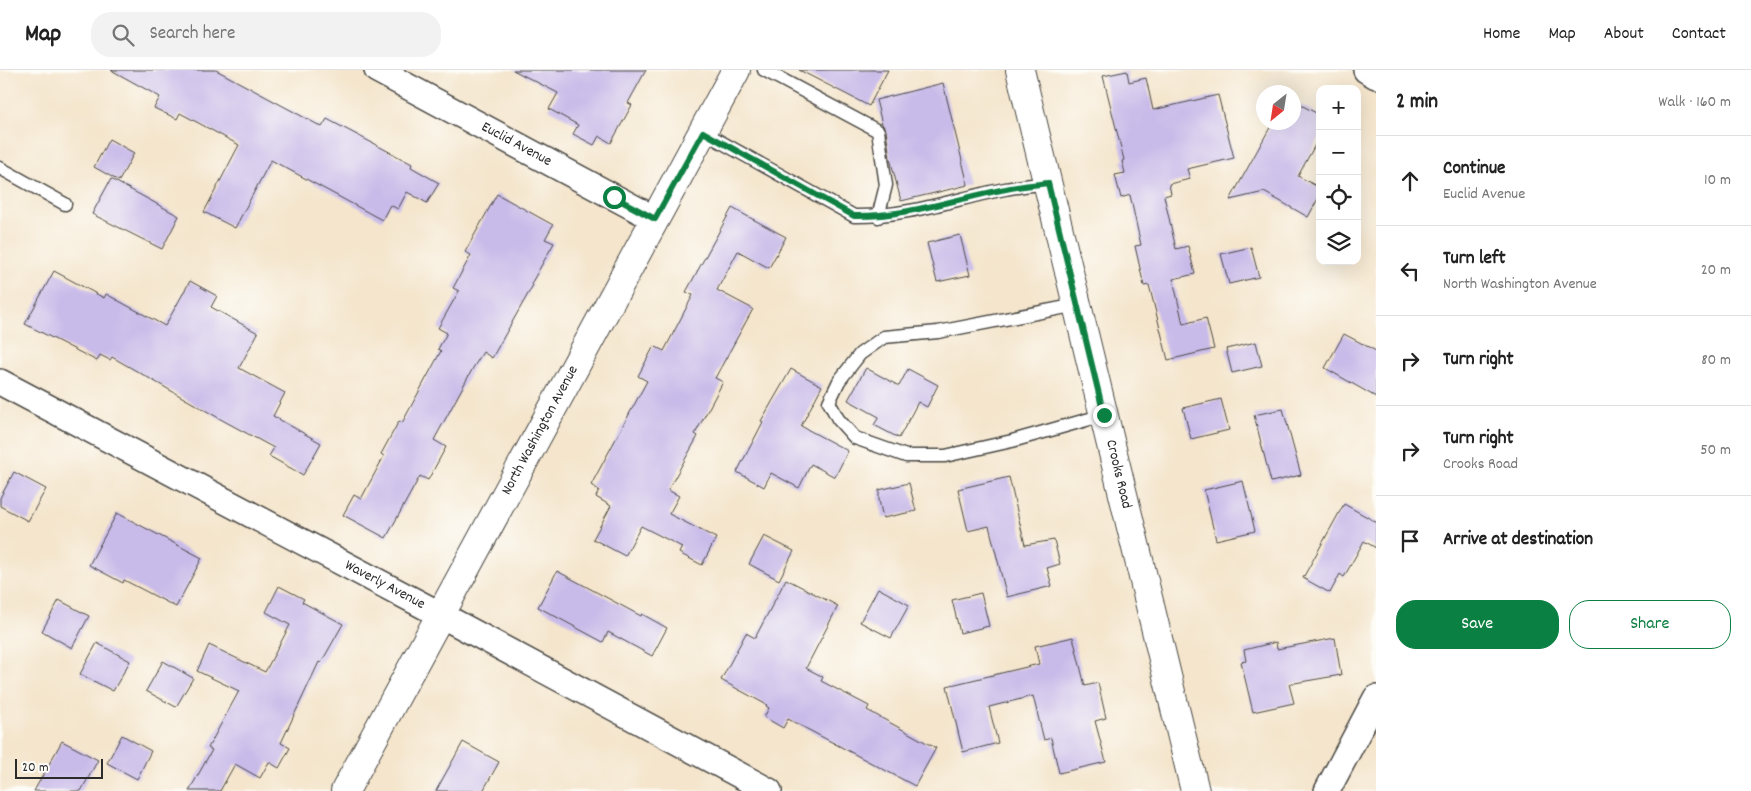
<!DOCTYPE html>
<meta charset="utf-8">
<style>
body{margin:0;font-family:Dekko,sans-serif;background:#f2f2f2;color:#222}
.controls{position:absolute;right:15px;top:15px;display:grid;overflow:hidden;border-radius:10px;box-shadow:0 5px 20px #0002}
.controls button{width:45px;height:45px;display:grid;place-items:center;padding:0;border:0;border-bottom:1px solid #e0e0e0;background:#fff;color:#222;font:25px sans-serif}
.compass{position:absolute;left:1256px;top:15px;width:45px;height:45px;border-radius:50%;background:#fff;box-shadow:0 5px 20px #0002;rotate:210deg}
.scale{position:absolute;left:15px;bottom:12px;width:88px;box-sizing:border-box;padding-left:5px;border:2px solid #2b2b2b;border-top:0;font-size:14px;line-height:18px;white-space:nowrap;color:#2b2b2b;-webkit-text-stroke:4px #fdfcf7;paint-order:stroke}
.stop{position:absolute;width:15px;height:15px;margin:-11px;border:4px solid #0b8043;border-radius:50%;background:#fff}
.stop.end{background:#0b8043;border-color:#fff;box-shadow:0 1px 5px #0008}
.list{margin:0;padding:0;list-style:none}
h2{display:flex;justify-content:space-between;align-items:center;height:65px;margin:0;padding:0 20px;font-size:21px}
h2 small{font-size:16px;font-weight:400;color:#767676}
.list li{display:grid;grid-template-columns:32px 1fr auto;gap:15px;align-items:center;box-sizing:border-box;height:90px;padding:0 20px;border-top:1px solid #e0e0e0}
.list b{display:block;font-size:19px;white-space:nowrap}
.list p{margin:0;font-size:16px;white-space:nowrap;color:#767676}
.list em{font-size:16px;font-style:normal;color:#767676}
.actions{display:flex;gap:10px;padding:15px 20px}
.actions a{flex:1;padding:11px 0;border:1px solid #0b8043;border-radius:20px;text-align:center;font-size:18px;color:#0b8043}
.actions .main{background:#0b8043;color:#fff}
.icon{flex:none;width:28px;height:28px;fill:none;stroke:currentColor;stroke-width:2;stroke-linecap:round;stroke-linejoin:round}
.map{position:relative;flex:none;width:1376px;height:721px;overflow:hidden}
header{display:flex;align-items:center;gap:30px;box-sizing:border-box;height:70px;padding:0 25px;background:#fff;border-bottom:1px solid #e0e0e0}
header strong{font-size:24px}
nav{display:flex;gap:28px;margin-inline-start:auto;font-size:18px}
.search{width:350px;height:45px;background:#f2f2f2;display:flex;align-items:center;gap:12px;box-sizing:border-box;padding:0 18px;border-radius:20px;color:#767676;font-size:19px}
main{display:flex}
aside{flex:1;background:#fff}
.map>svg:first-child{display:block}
</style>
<header>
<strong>Map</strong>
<div class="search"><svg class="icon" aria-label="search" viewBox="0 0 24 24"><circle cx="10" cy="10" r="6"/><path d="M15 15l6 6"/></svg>Search here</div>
<nav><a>Home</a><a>Map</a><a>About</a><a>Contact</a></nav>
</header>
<main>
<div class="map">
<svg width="1376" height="721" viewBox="0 0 1376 721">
<rect width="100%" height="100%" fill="#fdfcf7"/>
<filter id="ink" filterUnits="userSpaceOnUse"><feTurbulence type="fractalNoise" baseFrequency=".02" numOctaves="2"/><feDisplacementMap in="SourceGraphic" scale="10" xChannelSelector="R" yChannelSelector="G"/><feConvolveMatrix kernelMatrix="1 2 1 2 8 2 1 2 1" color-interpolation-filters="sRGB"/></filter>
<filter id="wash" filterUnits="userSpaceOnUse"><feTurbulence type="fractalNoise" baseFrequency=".0096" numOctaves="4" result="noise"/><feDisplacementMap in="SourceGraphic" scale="20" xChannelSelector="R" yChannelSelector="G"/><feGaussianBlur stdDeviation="1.12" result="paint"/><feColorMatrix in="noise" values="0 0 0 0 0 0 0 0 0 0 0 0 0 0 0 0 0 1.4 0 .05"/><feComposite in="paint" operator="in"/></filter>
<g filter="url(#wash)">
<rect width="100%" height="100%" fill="#f4e5cc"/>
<g id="blocks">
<g fill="#c9bbe9">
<polygon points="111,0 216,0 322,57 327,49 412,94 411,97 439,113 427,133 407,122 398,139 390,135 382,150 271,90 235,158 204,142 239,75 180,43 177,49 154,38 160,27"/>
<polygon points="513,0 646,0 628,33 632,35 611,73 599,66 594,75 573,64 578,55 549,39 558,23"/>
<polygon points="799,0 888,0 869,36"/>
<polygon points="1127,1 1129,12 1146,8 1153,40 1218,25 1234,88 1187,99 1190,109 1169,114 1171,124 1164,126 1176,179 1188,176 1195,204 1173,209 1183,254 1206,248 1214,279 1168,290 1149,215 1144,216 1135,176 1141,175 1130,125 1121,128 1115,105 1125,103 1122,91 1124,90 1103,6"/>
<polygon points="943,13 968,115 901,131 890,88 886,60 882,54 876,30"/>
<polygon points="1301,35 1320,45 1320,66 1298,106 1320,118 1320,125 1308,147 1264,122 1230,130 1273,52 1294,52"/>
<polygon points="109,69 134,83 119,111 94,97"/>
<polygon points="111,109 179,146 162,179 92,144"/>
<polygon points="497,124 553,155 545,169 554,173 531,214 533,215 492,288 483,282 473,298 434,370 446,377 428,410 420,406 386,468 343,445 354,425 361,429 384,386 381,384 399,351 402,353 441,281 438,279 447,263 438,258 459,221 453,218 471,185 465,182"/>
<polygon points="732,138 786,167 769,198 738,181 717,220 753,239 715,308 723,312 695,364 698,366 668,420 679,426 669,444 716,468 702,495 679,483 682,477 641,456 625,486 593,469 611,436 596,427 599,420 591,415 647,311 638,306 654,276 664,281 693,225 686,222"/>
<polygon points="960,165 970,205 937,212 927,173"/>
<polygon points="1251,177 1259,207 1229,214 1221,184"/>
<polygon points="54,201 104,228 106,224 165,256 190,211 217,226 211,237 258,263 239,298 285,323 273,346 321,373 303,405 269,386 274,378 224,351 112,287 110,290 100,285 97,291 25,254"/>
<polygon points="1344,264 1376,281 1376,327 1325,298"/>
<polygon points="1256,272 1262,296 1232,303 1226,279"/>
<polygon points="866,298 899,316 908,299 938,315 927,337 918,332 899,368 874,355 879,347 848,330"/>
<polygon points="791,299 822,316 801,356 848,381 835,407 811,394 799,418 771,403 764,417 737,402 763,352 761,351"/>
<polygon points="1221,329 1229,360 1191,369 1183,338"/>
<polygon points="1283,339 1301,405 1271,412 1254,345"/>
<polygon points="14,402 46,419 28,451 0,436 0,428"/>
<polygon points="1009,407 1025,475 1054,470 1060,494 1047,498 1052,516 1007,527 989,456 968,461 958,419"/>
<polygon points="1243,411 1255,461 1216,470 1204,420"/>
<polygon points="909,413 916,441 883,448 879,430 879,420"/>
<polygon points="1344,434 1376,452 1376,478 1364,471 1344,507 1340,504 1330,523 1303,508"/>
<polygon points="117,443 202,488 176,537 124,510 123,513 89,495"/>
<polygon points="764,466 794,481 779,510 749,494"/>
<polygon points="557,501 641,546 642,544 667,558 652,586 608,562 603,572 538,537"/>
<polygon points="786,509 838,536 806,598 823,607 821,611 869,636 867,640 936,678 915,716 788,649 783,658 764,647 769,638 766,636 767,635 721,610 746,563 755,568"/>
<polygon points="279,516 304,529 302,532 343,554 321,593 319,592 281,673 290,678 279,698 269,692 260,708 235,694 220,721 189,721 212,680 208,678 239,621 197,601 209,575 265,602 290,555 266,542"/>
<polygon points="878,518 909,535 891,568 860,552"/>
<polygon points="981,523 989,556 960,563 952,530"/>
<polygon points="59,530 89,546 72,578 42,561"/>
<polygon points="1073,567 1085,616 1098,613 1106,648 1095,651 1106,692 1059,703 1051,668 1044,670 1033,626 989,637 998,673 963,682 947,616 1039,594 1035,576"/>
<polygon points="1335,568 1341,605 1289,614 1294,633 1253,642 1241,592 1246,591 1244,580 1276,572 1277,579"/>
<polygon points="97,573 130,591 113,621 80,604"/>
<polygon points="163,591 193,608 176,637 146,621"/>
<polygon points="122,665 151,681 137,709 107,693"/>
<polygon points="62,671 98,690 81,721 34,721"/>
<polygon points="463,672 499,692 483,721 436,721"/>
</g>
</g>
</g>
<g filter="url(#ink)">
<use href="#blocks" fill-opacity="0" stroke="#494743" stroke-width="1"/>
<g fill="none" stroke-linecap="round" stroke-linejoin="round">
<defs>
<g id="lane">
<polyline points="764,0 878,61 886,115 878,147"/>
<path d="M703,62L854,146C906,147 955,129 1005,119C1019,116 1034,115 1047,113"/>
<polyline points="0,98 65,134"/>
<polyline points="1077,235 938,262 884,267 860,284 839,311 829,332 838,349 855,368 906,386 945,386 1012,371 1104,345"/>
</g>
<g id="street">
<path id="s1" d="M377,0L655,149"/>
<polyline points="1366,0 1376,6"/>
<path id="s2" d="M0,312L441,545L769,721"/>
<polyline points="1327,721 1376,628"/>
</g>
<g id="secondary">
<path id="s3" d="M1020,0L1195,721"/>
<path id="s4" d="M345,721L736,0"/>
</g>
</defs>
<use href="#lane" stroke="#494743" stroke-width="15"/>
<use href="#street" stroke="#494743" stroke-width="28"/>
<use href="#secondary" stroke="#494743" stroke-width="30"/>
<use href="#lane" stroke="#fff" stroke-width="12"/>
<use href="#street" stroke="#fff" stroke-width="25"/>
<use href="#secondary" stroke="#fff" stroke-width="28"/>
</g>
</g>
<g fill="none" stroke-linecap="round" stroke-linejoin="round" filter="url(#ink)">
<path stroke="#0b8043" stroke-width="6" d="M614,127L655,149L703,62L854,146C906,147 955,129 1006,119C1019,116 1034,115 1048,113L1104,345"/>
</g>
<g text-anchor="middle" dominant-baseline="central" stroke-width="4" stroke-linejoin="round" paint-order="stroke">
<g font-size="15" fill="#2b2b2b" stroke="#fdfcf7">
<text stroke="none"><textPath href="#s1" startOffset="158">Euclid Avenue</textPath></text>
<text stroke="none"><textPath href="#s4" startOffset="410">North Washington Avenue</textPath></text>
<text stroke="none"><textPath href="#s3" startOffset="416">Crooks Road</textPath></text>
<text stroke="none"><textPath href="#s2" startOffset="435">Waverly Avenue</textPath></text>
</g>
</g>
</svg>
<div class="controls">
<button>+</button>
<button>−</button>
<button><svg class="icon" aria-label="locate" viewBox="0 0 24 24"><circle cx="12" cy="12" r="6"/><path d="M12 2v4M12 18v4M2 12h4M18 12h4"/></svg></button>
<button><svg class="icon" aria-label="layers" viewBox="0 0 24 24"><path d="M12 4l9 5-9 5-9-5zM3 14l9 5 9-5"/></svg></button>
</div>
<svg class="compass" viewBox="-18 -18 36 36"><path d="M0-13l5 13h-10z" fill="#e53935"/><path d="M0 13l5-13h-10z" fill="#767676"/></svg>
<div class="scale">20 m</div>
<div class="stop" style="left:614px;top:127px"></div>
<div class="stop end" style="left:1104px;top:345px"></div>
</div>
<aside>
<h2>2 min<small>Walk · 160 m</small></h2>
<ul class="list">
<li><svg class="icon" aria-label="ahead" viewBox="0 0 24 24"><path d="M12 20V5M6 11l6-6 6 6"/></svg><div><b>Continue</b><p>Euclid Avenue</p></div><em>10 m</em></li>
<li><svg class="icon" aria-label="left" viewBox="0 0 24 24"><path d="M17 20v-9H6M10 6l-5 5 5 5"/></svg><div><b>Turn left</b><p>North Washington Avenue</p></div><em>20 m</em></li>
<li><svg class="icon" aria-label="right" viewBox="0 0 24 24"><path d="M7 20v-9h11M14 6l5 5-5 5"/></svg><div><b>Turn right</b></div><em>80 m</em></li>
<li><svg class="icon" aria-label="right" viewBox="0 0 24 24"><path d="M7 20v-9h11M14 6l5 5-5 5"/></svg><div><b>Turn right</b><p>Crooks Road</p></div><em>50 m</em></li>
<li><svg class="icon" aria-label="arrive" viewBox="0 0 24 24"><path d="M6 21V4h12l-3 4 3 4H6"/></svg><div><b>Arrive at destination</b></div></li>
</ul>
<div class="actions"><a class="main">Save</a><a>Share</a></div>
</aside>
</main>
